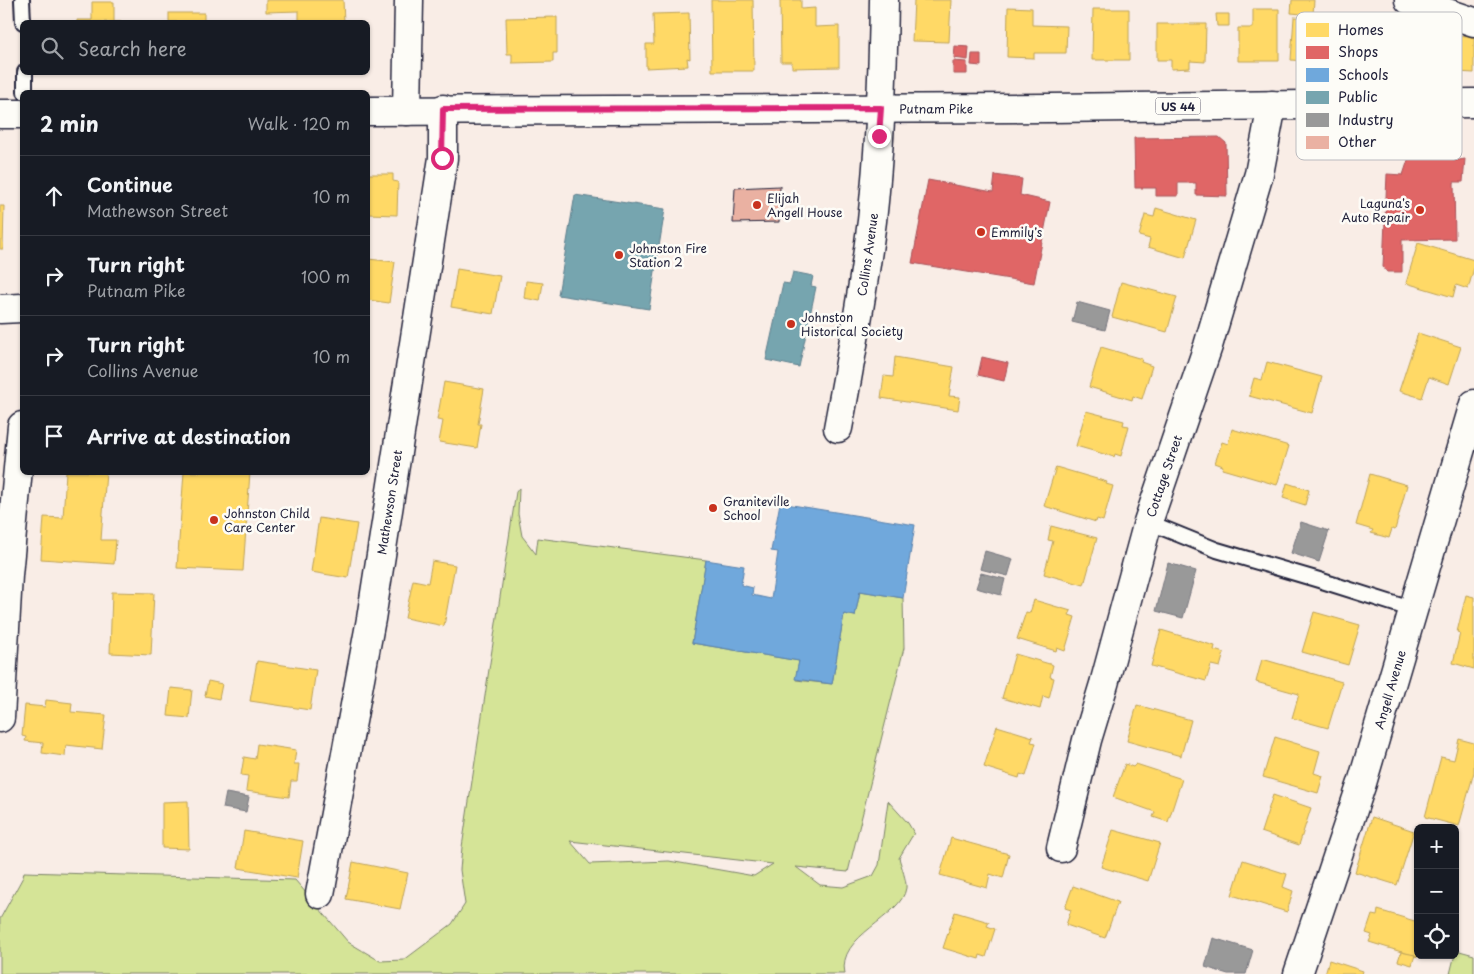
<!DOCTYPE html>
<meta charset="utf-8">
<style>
body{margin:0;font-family:"Playpen Sans",sans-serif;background:#20242c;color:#f1f3f6}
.controls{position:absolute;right:15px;bottom:15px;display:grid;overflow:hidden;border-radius:8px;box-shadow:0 1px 4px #0004}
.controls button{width:45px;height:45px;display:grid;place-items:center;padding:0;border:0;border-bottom:1px solid #363941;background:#171b24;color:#f1f3f6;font:25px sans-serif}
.stop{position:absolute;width:15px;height:15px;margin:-11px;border:4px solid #db2777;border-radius:50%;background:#fff}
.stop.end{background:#db2777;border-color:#fff;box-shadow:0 1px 5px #0008}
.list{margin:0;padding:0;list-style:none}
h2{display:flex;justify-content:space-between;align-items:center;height:65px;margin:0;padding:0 20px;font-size:21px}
h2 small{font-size:16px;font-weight:400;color:#9ea1a6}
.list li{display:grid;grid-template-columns:32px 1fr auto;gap:15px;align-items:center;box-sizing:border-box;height:80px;padding:0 20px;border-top:1px solid #363941}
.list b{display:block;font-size:19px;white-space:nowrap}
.list p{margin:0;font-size:16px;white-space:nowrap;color:#9ea1a6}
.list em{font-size:16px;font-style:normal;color:#9ea1a6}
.icon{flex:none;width:28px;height:28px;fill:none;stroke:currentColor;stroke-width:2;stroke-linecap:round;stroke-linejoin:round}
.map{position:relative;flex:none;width:1474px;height:974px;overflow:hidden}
.search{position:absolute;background:#171b24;box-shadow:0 1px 4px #0004;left:20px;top:20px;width:350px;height:55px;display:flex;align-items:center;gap:12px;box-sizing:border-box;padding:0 18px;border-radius:8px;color:#9ea1a6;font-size:19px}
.panel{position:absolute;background:#171b24;box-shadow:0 1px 4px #0004;left:20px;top:90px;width:350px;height:385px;border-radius:8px}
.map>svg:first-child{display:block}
</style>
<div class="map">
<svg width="1474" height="974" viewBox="0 0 1474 974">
<rect width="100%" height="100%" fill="#f9ede6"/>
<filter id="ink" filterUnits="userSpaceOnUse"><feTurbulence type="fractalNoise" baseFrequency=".02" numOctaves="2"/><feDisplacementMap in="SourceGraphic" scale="10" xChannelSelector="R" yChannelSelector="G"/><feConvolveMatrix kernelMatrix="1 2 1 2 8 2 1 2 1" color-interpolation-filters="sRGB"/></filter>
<g filter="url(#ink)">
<g fill="#d5e497" stroke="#7c8369" fill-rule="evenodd">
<path d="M519,488L518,514L522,536L536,554L538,538L706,560L692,643L799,661L796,680L832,684L844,614L855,616L860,591L903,598L904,648L848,872L796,867L820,885L843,887L873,876L879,865L888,801L908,823L914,833L899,858C901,865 907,882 906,888C902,918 836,935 845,974H0V919L23,877L24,872L295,880L348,942L380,961L404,960L452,924L465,904L460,870L462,847L516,492ZM570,841L773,864L754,876L669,861L590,864Z"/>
<polygon points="1456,950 1474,955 1474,974 1450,974"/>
</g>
<g fill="#ffd966" stroke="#bda259">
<polygon points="266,0 343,0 344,22 299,22 299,11 266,12"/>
<polygon points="711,0 753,0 754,71 712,71"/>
<polygon points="780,0 801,0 801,9 815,8 815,27 839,26 839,67 792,68 792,62 781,62"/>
<polygon points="914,0 951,0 949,42 912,41"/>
<polygon points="1292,0 1314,0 1313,15 1291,13"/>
<polygon points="92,2 114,2 114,22 132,22 77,22 77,20 92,20"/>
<polygon points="1008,7 1032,8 1032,25 1067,26 1066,53 1034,53 1034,58 1007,57"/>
<polygon points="1093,9 1129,9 1129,60 1092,60"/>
<polygon points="1253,9 1279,9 1279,61 1238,61 1238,28 1253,28"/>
<rect x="169" y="13" width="35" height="9"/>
<polygon points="689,13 690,59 687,58 688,66 646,68 646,44 654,44 653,14"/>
<polygon points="1216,14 1229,14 1229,26 1217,26"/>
<polygon points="557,17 557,53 553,53 553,62 512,63 512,54 507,54 506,18"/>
<polygon points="1294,17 1332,19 1330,62 1318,62 1318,67 1306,66 1304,61 1291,60"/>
<polygon points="1157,24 1206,24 1205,62 1190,61 1190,68 1171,69 1171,60 1157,60"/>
<polygon points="1441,35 1474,36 1474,73 1439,71"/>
<polygon points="368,174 393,174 393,181 398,182 397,215 368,214"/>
<polygon points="0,206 4,206 3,249 0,249"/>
<polygon points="1156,208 1196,220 1185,258 1148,247 1150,239 1139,236 1145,215 1154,217"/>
<polygon points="1418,243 1474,260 1474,268 1468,289 1456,285 1453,297 1406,283"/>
<polygon points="368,259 395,262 389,303 368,300"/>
<polygon points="457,269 500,276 493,314 451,307"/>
<polygon points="526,281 543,283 540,301 524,298"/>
<polygon points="1121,282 1177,297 1167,332 1112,317"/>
<polygon points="1418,333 1461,347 1449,384 1429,377 1422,398 1399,391"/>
<polygon points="1101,347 1142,359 1141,362 1152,366 1142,399 1133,396 1132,400 1089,387"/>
<polygon points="895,357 954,367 949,396 960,397 958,410 881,398 884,376 893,377"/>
<polygon points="1267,362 1322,377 1312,413 1249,396 1254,378 1262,380"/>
<polygon points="444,382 484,389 478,424 481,424 477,448 439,442 443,421 437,420"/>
<polygon points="1086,411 1124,421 1123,425 1129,426 1121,456 1115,454 1114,457 1076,446"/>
<polygon points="1232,429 1289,446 1277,485 1222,469 1223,466 1215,463 1222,442 1228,444"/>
<polygon points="1056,467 1107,482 1106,484 1113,486 1103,521 1097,519 1096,522 1044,506"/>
<polygon points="66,472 106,472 101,540 116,540 114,564 41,559 44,517 63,518"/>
<polygon points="184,472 250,472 243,571 177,568"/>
<polygon points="1370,474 1407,485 1395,530 1392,529 1389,538 1371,533 1373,530 1356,525"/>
<polygon points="1287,483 1309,490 1305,505 1283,498"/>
<polygon points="319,518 357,524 348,578 311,572"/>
<polygon points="1051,526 1097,538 1084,585 1044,574 1053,541 1048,540"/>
<polygon points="432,561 455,565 444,626 405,618 413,580 428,583"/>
<polygon points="112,592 154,593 151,655 110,653"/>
<polygon points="1466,595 1474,597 1474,669 1453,663 1460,633 1457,632"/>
<polygon points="1034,600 1071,611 1069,615 1075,617 1065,651 1057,648 1056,651 1017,639 1026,612 1030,613"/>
<polygon points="1314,612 1360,625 1348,665 1302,652"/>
<polygon points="1161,630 1215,646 1214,650 1224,653 1220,667 1211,665 1206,681 1151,666"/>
<polygon points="1015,654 1053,665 1050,677 1054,678 1049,698 1043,696 1040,709 1002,698"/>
<polygon points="1262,659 1342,682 1328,728 1292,718 1299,694 1256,682"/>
<polygon points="257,661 316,670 310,710 250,701"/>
<polygon points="208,681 222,684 219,699 205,696"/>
<polygon points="171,688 192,690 189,718 168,716"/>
<polygon points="46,700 72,703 71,712 106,715 102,749 66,745 65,756 42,753 43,743 25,741 26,737 22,736 25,705 45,707"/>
<polygon points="1137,705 1191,720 1181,756 1127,741"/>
<polygon points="997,726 1033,737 1031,742 1036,743 1026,776 1020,774 1019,778 984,767"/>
<polygon points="1275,737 1320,751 1314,773 1323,776 1318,793 1263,777"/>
<polygon points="1459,739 1474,743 1474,772 1459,826 1425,817 1441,757 1454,760"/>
<polygon points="257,744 296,750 294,764 299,764 297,781 291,781 289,797 246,791 248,776 241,775 244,757 255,759"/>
<polygon points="1125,764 1133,767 1136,764 1182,779 1168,822 1153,817 1155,812 1113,797"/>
<polygon points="1273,795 1311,808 1299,845 1261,832"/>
<polygon points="188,801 189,849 162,848 162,802"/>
<polygon points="1372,817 1414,831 1397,885 1355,872"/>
<polygon points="1113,830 1160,843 1148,881 1101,867"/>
<polygon points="244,831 303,841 297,878 238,868"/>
<polygon points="951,838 1009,854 1003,878 990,874 987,888 940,875"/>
<polygon points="1243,860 1287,874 1283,887 1293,891 1287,912 1232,895"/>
<polygon points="353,862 408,873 400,909 346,899"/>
<polygon points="1073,886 1118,902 1105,938 1066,925 1071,910 1065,908"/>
<polygon points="1378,910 1418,922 1418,957 1369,942 1372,935 1366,933 1372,915 1377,916"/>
<polygon points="955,912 989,922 987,926 995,929 986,957 980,955 979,959 943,948"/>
<polygon points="1401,952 1415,955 1412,965 1398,961"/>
<polygon points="1329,960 1363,971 1362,974 1325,974"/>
</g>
<g fill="#e06666" stroke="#a75259">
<polygon points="955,46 969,47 968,60 954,58"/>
<polygon points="972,54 981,54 981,66 971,65"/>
<polygon points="953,61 967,62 967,74 953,74"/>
<polygon points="1416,136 1454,136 1453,161 1465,159 1463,182 1454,182 1455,239 1402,240 1402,272 1387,272 1383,267 1387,174 1403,175"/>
<polygon points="1219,137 1226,143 1227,196 1196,195 1196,183 1178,183 1178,196 1156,196 1156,188 1135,188 1134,138"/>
<polygon points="995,175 1022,179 1020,195 1050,202 1034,283 912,263 928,180 993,192"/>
<polygon points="982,357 1008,363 1004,381 978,375"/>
</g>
<polygon fill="#6fa8dc" stroke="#5880ac" points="780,503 915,525 903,598 860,591 855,616 844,614 832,684 795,679 799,661 692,643 706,560 744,566 741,585 753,588 752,595 771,599 778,552 771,551"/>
<g fill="#76a5af" stroke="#5d7e8c">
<polygon points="575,195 665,209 649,309 558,295"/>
<polygon points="793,272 813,276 811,286 816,287 799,367 766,360 783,283 790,284"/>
</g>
<g fill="#999" stroke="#75757d">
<polygon points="1077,302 1110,311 1105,330 1072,322"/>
<polygon points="1301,522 1329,531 1319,562 1291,553"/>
<polygon points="985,551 1013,559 1008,576 980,569"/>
<polygon points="1168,563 1196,571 1183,618 1156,611"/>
<polygon points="981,573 1005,579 1001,595 976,588"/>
<polygon points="226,793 249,797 246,812 223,808"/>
<polygon points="1213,938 1253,950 1246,974 1228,974 1205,967"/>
</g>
<polygon fill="#eab1a2" stroke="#22223b" points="780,186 779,222 733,223 735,188"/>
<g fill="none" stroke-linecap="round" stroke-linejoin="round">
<defs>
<g id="lane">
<polyline points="22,0 23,22"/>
<polyline points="25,72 25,92"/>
<polyline points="1148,522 1217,550 1319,580 1414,610"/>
</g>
<g id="street">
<polyline points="1409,0 1474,22"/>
<polyline points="407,111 409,0"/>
<polyline points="0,309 22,308"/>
<path id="s1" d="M838,428C851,359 863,290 872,221C880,148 883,74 884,0"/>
<polyline points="0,718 8,575 22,426"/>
<path id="s2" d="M1061,848L1087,740L1104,684L1148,522L1208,346L1259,174L1272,105"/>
<path id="s3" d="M320,894L371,619L443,158V109"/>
</g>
<g id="secondary">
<path id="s4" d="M1298,974L1362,783L1474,404"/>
</g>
<g id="primary">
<path id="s5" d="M368,111L1050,108L1474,103"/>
<polyline points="0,114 22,114"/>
</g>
</defs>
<use href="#lane" stroke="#22223b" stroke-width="18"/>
<use href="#street" stroke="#22223b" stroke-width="31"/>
<use href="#secondary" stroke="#22223b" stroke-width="31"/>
<use href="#primary" stroke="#22223b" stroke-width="31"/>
<use href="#lane" stroke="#fdfcf7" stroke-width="14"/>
<use href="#street" stroke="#fdfcf7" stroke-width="28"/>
<use href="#secondary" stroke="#fdfcf7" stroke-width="28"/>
<use href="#primary" stroke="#fdfcf7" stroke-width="28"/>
</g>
</g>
<g fill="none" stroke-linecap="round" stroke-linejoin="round" filter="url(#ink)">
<polyline stroke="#db2777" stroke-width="6" points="442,158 443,109 881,108 879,136"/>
</g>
<g fill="#c8321e" stroke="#fdfcf7" stroke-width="2">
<circle cx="757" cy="205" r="5"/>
<circle cx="1420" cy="210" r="5"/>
<circle cx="981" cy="232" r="5"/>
<circle cx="619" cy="255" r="5"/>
<circle cx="791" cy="324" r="5"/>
<circle cx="713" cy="508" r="5"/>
<circle cx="214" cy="520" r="5"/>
</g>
<g text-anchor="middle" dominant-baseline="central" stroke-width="5" stroke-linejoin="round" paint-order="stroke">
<rect fill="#fdfcf7" stroke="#646373" stroke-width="1" x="1155.5" y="97.5" width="45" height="17" rx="4"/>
<g font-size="11" font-weight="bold" fill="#22223b">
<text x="1178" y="106">US 44</text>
</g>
<g font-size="12" fill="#22223b" stroke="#fdfcf7">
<text stroke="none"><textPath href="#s5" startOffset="568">Putnam Pike</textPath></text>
<text stroke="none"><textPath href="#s1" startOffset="176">Collins Avenue</textPath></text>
<text stroke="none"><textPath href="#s2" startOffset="386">Cottage Street</textPath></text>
<text stroke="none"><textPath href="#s3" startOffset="398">Mathewson Street</textPath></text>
<text stroke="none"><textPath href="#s4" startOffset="299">Angell Avenue</textPath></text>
</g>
<g font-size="12" fill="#22223b" stroke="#fdfcf7" text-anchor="start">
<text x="767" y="198">Elijah<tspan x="767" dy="14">Angell House</tspan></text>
<text x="1410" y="203" text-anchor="end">Laguna's<tspan x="1410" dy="14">Auto Repair</tspan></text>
<text x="991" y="232">Emmily's</text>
<text x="629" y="248">Johnston Fire<tspan x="629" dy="14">Station 2</tspan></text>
<text x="801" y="317">Johnston<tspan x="801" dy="14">Historical Society</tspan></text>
<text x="723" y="501">Graniteville<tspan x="723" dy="14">School</tspan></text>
<text x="224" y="513">Johnston Child<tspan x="224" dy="14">Care Center</tspan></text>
</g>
</g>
<rect x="1296" y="12" width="166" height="148" rx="8" fill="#fdfcf7" stroke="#bbbbbf" stroke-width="1"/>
<rect x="1306" y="23" width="23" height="14" fill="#ffd966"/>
<rect x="1306" y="46" width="23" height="13" fill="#e06666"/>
<rect x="1306" y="68" width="23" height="14" fill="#6fa8dc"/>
<rect x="1306" y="91" width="23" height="13" fill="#76a5af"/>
<rect x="1306" y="113" width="23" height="14" fill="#999"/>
<rect x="1306" y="136" width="23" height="13" fill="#eab1a2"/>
<g font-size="14" fill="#22223b">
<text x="1338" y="35">Homes</text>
<text x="1338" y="57">Shops</text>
<text x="1338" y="80">Schools</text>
<text x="1338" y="102">Public</text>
<text x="1338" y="125">Industry</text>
<text x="1338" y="147">Other</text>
</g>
</svg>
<div class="controls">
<button>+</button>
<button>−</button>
<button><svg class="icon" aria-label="locate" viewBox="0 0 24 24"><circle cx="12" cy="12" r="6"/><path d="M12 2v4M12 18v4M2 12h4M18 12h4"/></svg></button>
</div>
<div class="stop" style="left:442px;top:158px"></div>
<div class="stop end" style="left:879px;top:136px"></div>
<div class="search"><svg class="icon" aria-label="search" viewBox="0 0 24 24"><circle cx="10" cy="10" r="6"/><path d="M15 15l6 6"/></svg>Search here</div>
<section class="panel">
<h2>2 min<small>Walk · 120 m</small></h2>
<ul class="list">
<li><svg class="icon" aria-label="ahead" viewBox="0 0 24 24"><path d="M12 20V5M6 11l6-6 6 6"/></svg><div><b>Continue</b><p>Mathewson Street</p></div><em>10 m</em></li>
<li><svg class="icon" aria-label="right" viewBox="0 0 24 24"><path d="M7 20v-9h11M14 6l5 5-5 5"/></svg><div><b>Turn right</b><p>Putnam Pike</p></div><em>100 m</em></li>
<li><svg class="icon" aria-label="right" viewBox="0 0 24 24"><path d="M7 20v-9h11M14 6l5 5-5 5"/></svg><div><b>Turn right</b><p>Collins Avenue</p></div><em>10 m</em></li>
<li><svg class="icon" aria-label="arrive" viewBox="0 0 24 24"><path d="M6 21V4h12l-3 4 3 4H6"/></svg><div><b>Arrive at destination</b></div></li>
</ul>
</section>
</div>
